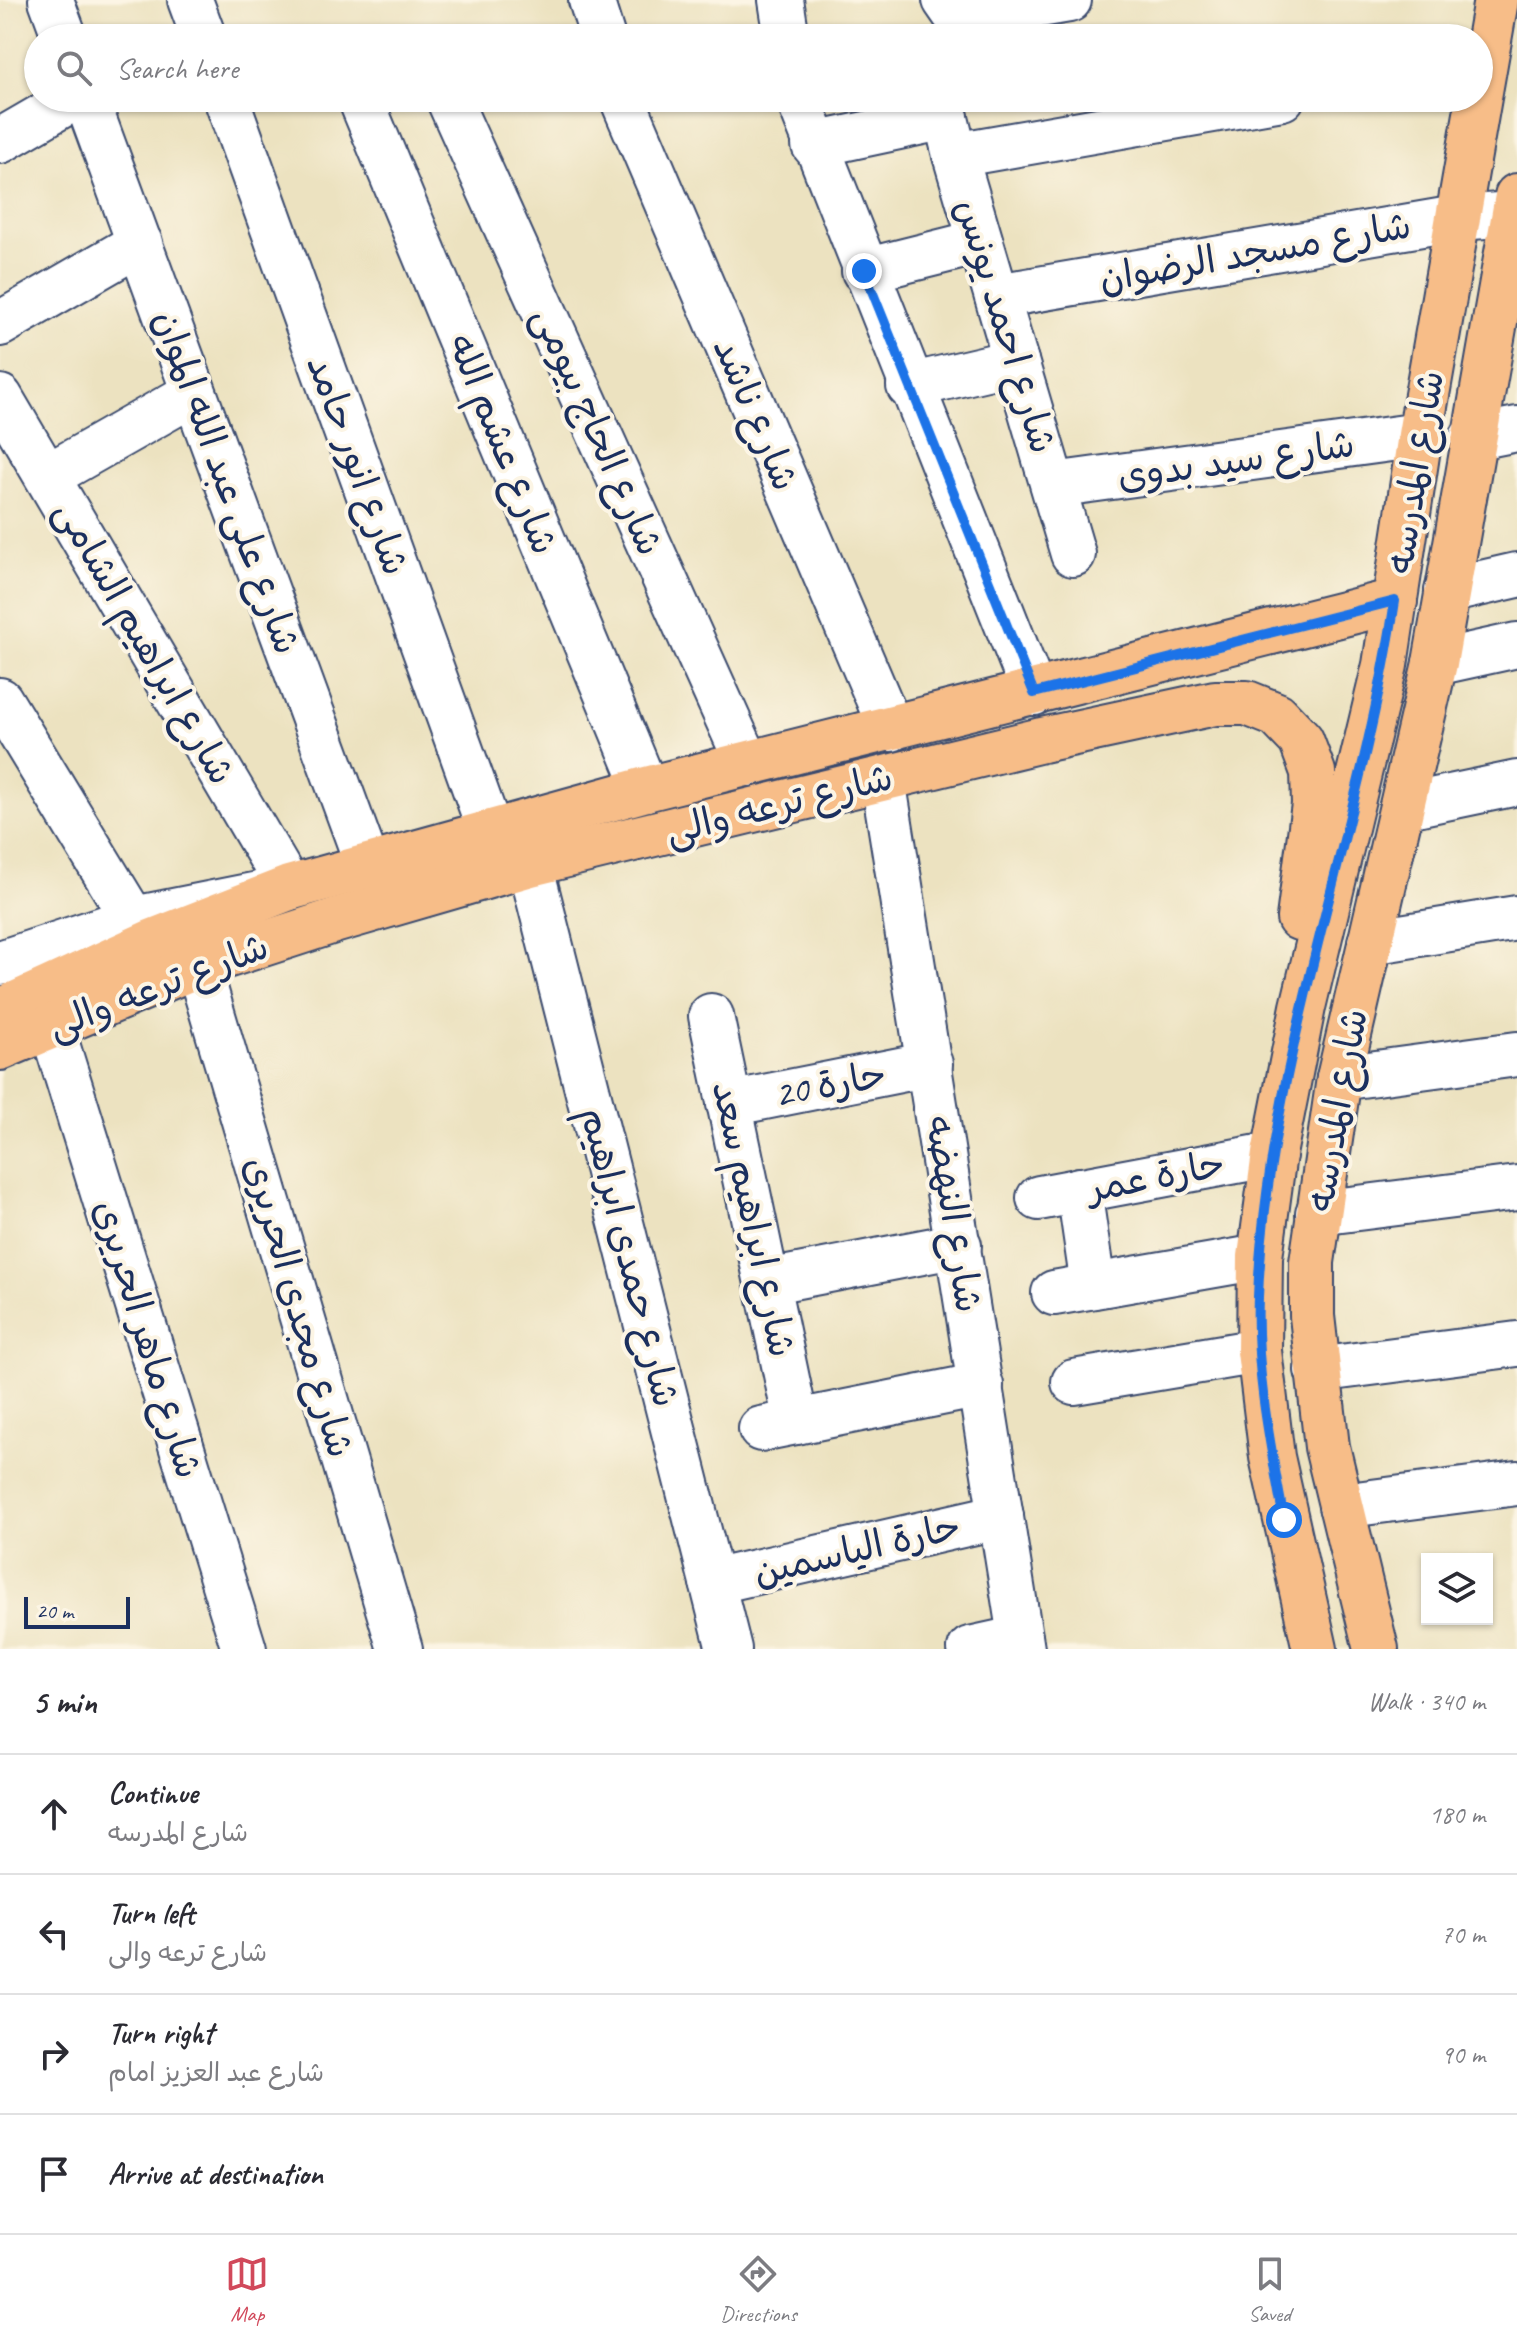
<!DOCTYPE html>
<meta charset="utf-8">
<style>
body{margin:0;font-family:Caveat,"Playpen Sans Arabic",sans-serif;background:#f2f2f3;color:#2b2b33}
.controls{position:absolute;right:24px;bottom:24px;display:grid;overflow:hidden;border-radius:0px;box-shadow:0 2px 6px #0004}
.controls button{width:72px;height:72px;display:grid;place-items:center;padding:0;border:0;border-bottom:2px solid #e1e1e2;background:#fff;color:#2b2b33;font:40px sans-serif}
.scale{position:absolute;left:24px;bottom:20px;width:106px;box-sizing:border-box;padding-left:8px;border:4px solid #1b2f5e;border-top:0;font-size:22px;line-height:28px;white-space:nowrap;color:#1b2f5e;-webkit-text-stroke:6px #fcf5e5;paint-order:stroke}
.stop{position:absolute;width:24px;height:24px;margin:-18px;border:6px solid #1a73e8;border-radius:50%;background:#fff}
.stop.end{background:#1a73e8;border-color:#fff;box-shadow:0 2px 8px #0008}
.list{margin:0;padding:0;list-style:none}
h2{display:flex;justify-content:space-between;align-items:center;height:104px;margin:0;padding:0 32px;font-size:34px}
h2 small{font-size:26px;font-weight:400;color:#7c7c81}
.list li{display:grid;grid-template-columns:52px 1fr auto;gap:24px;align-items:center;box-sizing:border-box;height:120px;padding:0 32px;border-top:2px solid #e1e1e2}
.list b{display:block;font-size:30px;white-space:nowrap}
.list p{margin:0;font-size:26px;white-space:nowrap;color:#7c7c81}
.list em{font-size:26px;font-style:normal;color:#7c7c81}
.icon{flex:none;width:44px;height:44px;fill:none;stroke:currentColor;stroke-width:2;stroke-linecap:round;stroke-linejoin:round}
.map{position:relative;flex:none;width:1517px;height:1649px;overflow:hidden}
.search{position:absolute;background:#fff;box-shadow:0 2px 6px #0004;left:24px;right:24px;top:24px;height:88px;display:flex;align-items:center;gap:20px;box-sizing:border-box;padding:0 28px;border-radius:44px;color:#7c7c81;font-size:30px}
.sheet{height:584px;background:#fff}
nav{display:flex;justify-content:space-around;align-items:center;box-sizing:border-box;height:112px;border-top:2px solid #e1e1e2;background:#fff;font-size:22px;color:#7c7c81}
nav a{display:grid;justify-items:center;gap:4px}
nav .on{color:#d1495b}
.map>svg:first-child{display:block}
</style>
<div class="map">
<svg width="1517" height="1649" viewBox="0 0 1517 1649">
<rect width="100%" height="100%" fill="#fcf5e5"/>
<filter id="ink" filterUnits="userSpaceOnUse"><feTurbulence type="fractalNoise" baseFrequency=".0125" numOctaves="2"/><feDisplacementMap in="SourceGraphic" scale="16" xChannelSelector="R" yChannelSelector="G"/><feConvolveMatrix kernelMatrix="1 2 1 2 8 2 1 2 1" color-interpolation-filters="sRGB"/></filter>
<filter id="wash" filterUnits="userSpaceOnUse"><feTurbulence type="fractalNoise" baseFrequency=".006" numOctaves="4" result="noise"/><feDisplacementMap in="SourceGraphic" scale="32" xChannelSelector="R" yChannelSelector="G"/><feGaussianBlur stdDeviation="1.8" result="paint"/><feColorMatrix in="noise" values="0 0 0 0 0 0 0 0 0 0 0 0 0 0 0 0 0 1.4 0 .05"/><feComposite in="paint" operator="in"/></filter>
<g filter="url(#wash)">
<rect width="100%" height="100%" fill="#ece2c0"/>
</g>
<g filter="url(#ink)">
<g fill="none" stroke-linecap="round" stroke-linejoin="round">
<defs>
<g id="minor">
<polyline points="51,0 65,38"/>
<polyline points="190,0 204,38"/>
<polyline points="591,0 603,38"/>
<polyline points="781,0 787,38"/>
<polyline points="945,0 954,13 968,17 1069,0"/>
<polyline points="86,98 368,866"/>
<polyline points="226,98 490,831"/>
<polyline points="360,98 646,789"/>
<polyline points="448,98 748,764"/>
<polyline points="622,98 891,729"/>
<polyline points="798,98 1034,693"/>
<polyline points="941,98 955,155 1073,554"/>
<polyline points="0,141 74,98"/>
<polyline points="814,145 946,117"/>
<polyline points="955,155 1282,98"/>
<polyline points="864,271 980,242"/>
<polyline points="997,296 1457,218 1514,214"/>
<polyline points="0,324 140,243"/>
<polyline points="909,386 1016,361"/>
<polyline points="0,397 289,888 133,919 0,963"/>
<polyline points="1472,438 1517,429"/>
<polyline points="48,476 194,393"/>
<polyline points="1053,485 1420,435"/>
<polyline points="1447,591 1517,575"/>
<polyline points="1435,663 1517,645"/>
<polyline points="0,700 133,919"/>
<polyline points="883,779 1022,1649"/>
<polyline points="1402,807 1517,783"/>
<polyline points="530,864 729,1649"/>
<polyline points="1370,942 1517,918"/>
<polyline points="198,965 400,1649"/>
<polyline points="711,1016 796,1422"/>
<polyline points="52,1028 244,1649"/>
<polyline points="1339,1078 1517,1054"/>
<polyline points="729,1104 930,1064"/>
<polyline points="1079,1190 1093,1286"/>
<polyline points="1039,1198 1274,1154"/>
<polyline points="1318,1213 1517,1188"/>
<polyline points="767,1282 959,1245"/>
<polyline points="1054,1293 1260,1257"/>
<polyline points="1317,1370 1517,1344"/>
<polyline points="1074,1382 1259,1351"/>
<polyline points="761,1429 981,1385"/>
<polyline points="1341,1506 1517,1483"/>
<polyline points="712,1582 1001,1516"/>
<polyline points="970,1649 1020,1638"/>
</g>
<g id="major">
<polyline points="0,1011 151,942 289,888 646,789 1395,601"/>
<polyline points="0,1048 198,965 337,920 530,864 1042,740 1215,703 1247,703 1277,715 1301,740 1313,772 1314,804 1299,918"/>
<polyline points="1315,1649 1272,1457 1259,1351 1260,1257 1274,1154 1303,1007 1385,665 1420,435 1496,0"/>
<polyline points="1376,1649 1327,1447 1312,1316 1312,1262 1339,1078 1435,663 1517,196"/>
</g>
</defs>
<use href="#minor" stroke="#3a4a6d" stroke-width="48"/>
<use href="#major" stroke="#3a4a6d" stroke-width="48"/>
<use href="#minor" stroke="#fff" stroke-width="44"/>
<use href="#major" stroke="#f7bd88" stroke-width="44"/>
</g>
</g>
<g fill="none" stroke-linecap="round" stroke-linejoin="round" filter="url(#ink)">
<path stroke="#1a73e8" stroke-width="10" d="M864,271L1034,693L1395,601C1360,834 1267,1060 1258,1297C1255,1371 1271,1448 1284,1520"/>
</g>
<g text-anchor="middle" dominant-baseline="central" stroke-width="8" stroke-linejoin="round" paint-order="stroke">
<g font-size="38" fill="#1b2f5e" stroke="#fcf5e5">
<text transform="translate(1255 252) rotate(-10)">شارع مسجد الرضوان</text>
<text transform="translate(1006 326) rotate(73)">شارع احمد يونس</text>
<text transform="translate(756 414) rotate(67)">شارع ناشد</text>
<text transform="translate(598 431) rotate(66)">شارع الحاج بيومى</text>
<text transform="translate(503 444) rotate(68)">شارع عشم الله</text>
<text transform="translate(1236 460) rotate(-8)">شارع سيد بدوى</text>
<text transform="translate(358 465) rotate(70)">شارع انور حامد</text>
<text transform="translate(1415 472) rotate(-81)">شارع المدرسه</text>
<text transform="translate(227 482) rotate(70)">شارع على عبد الله الموان</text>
<text transform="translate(145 642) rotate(60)">شارع ابراهيم الشامى</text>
<text transform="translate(779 804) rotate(-14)">شارع ترعه والى</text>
<text transform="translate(158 986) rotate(-21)">شارع ترعه والى</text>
<text transform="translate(830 1084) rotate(-11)">حارة 20</text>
<text transform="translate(1337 1110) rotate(-80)">شارع المدرسه</text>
<text transform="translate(1156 1176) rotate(-11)">حارة عمر</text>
<text transform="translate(954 1214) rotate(81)">شارع النهضه</text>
<text transform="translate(754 1219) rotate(78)">شارع ابراهيم سعد</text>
<text transform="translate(630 1257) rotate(76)">شارع حمدى ابراهيم</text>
<text transform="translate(299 1307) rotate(74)">شارع مجدى الحريرى</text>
<text transform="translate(148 1339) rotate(73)">شارع ماهر الحريرى</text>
<text transform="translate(857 1549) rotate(-13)">حارة الياسمين</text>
</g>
</g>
</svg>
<div class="controls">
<button><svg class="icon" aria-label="layers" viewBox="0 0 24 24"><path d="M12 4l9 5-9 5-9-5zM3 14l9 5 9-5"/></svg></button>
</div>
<div class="scale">20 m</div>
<div class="stop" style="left:1284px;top:1520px"></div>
<div class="stop end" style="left:864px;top:271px"></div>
<div class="search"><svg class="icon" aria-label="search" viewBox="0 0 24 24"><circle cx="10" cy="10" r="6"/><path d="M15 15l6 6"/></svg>Search here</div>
</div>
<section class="sheet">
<h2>5 min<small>Walk · 340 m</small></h2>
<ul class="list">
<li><svg class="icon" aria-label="ahead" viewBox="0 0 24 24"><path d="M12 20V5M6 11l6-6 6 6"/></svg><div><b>Continue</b><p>شارع المدرسه</p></div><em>180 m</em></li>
<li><svg class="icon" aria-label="left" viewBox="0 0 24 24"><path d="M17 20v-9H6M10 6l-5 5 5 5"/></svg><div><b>Turn left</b><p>شارع ترعه والى</p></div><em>70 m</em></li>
<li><svg class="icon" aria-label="right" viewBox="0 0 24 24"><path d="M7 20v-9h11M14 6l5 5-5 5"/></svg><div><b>Turn right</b><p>شارع عبد العزيز امام</p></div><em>90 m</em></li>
<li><svg class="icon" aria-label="arrive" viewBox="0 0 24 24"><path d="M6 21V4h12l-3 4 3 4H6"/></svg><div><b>Arrive at destination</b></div></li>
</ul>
</section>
<nav>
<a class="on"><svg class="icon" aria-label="map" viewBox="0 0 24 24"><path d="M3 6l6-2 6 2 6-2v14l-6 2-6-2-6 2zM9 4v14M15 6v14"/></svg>Map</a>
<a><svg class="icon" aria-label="directions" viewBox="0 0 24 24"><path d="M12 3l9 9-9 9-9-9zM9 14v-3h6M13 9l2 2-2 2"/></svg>Directions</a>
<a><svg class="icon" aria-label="saved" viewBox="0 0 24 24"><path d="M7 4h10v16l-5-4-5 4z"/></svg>Saved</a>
</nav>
